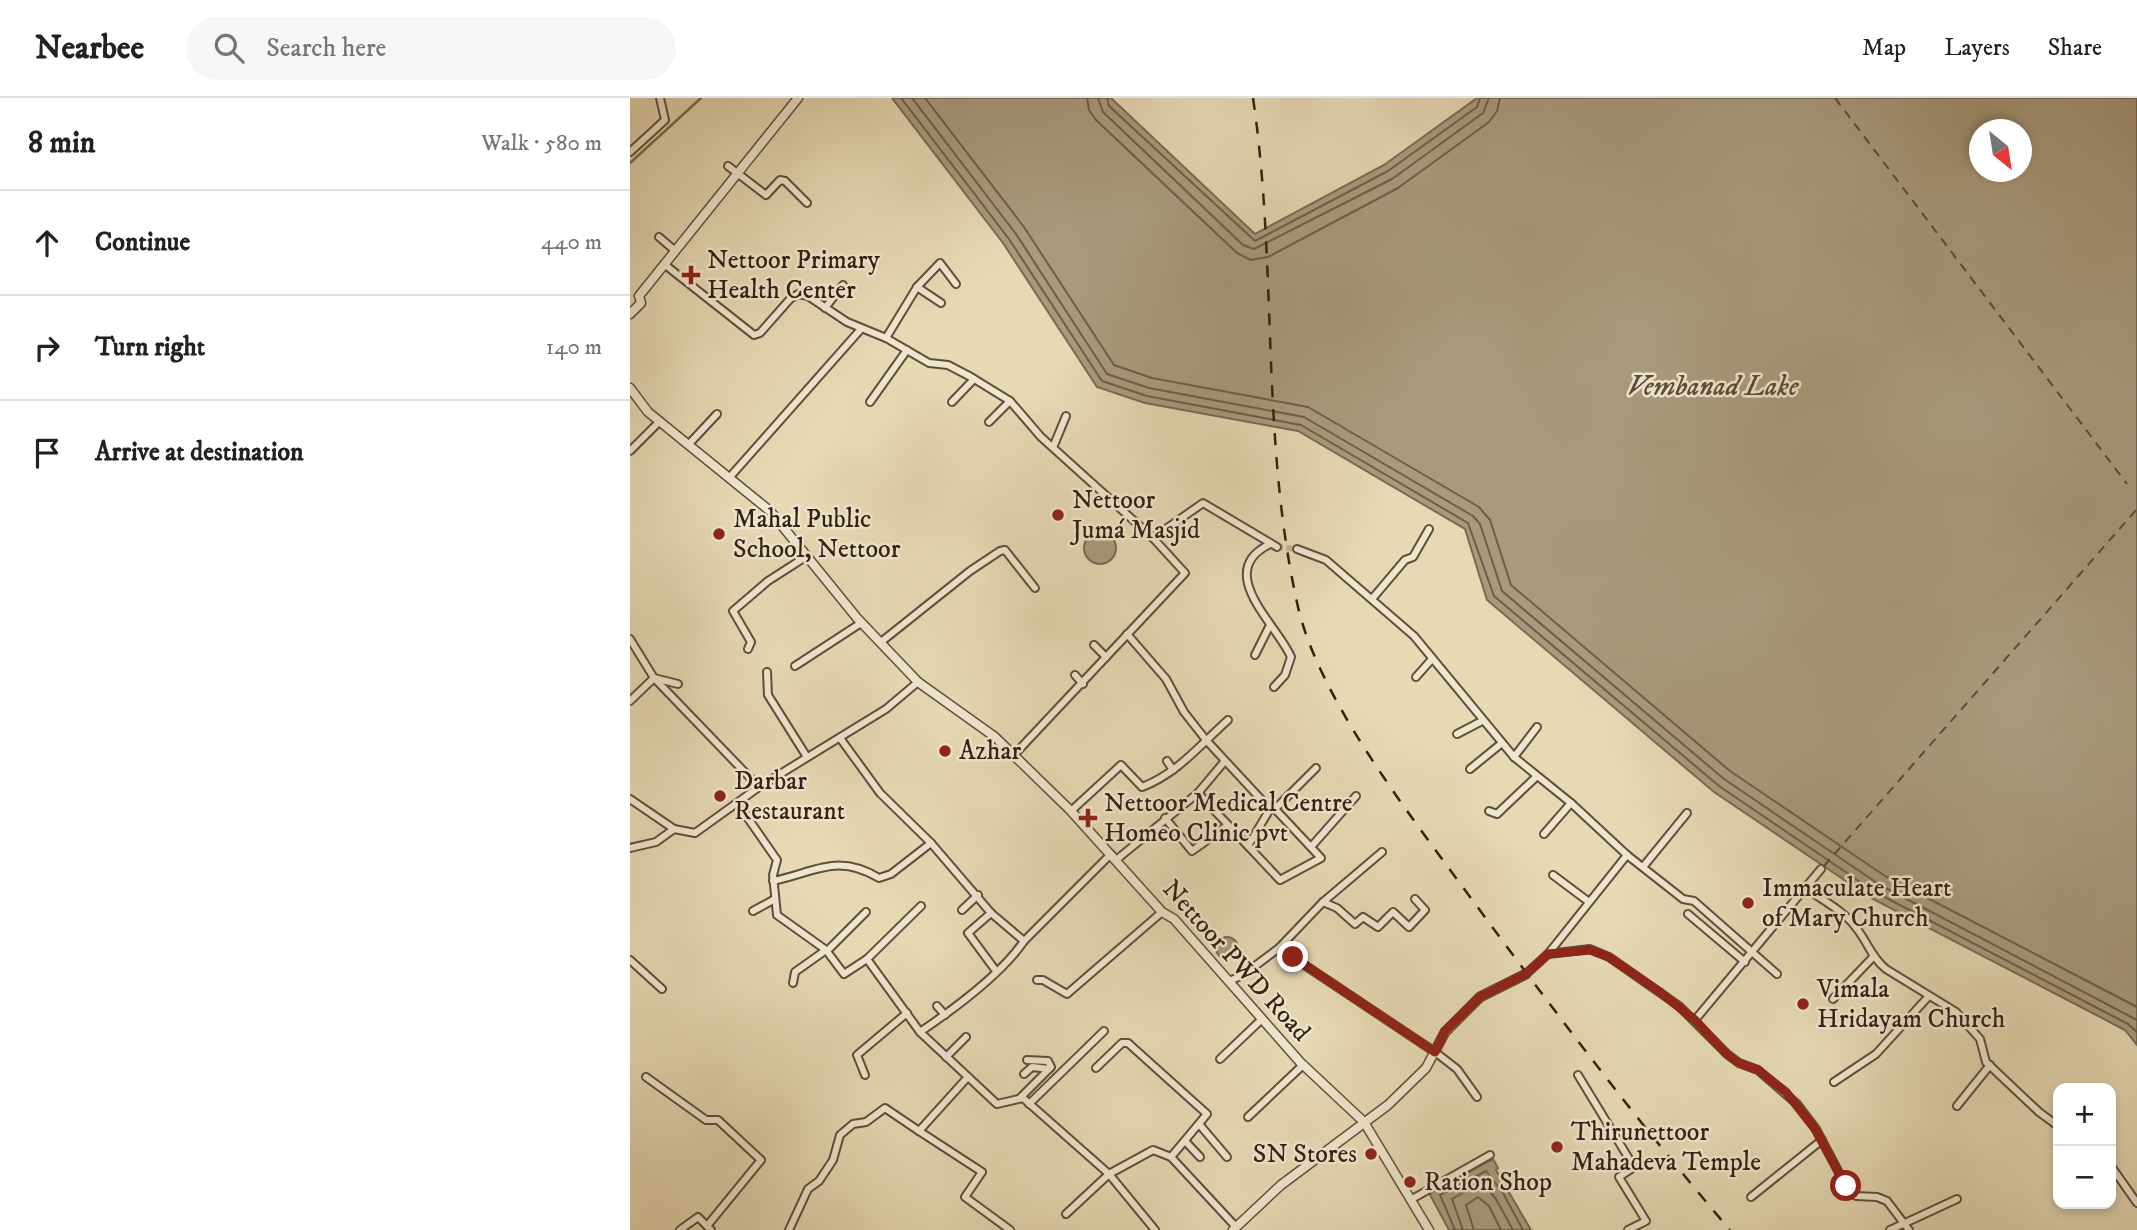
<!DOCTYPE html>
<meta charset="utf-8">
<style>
body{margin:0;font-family:"IM FELL DW Pica",serif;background:#f6f6f6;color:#202124}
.controls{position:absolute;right:21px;bottom:21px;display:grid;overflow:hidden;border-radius:14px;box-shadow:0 4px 10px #0003}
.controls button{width:63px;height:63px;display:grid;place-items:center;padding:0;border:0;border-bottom:2px solid #e0e0e0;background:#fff;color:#202124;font:35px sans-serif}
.compass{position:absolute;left:1339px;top:21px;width:63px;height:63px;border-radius:50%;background:#fff;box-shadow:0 4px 10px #0003;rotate:150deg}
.stop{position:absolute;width:21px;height:21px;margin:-16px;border:5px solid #8f2418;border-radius:50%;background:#fff}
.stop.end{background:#8f2418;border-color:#fff;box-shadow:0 2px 7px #0008}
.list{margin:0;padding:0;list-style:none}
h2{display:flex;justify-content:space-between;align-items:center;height:91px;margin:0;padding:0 28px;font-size:30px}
h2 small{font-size:23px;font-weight:400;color:#757577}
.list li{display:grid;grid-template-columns:46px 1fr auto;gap:21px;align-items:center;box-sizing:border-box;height:105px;padding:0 28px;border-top:2px solid #e0e0e0}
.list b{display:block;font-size:26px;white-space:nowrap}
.list em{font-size:23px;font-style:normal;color:#757577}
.icon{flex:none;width:38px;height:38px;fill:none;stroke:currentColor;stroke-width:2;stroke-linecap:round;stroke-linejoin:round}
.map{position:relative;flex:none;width:1507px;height:1132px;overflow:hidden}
header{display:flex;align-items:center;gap:42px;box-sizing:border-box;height:98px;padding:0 35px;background:#fff;border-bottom:2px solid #e0e0e0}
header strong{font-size:33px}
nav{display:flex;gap:38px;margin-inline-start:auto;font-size:24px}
.search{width:490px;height:63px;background:#f6f6f6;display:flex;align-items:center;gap:18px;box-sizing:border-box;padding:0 24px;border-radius:38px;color:#757577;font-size:26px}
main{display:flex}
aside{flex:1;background:#fff}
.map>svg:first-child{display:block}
</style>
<header>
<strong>Nearbee</strong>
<div class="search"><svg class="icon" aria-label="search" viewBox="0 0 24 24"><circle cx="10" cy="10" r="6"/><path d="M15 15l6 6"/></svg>Search here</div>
<nav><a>Map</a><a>Layers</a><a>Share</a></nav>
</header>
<main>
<aside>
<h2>8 min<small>Walk · 580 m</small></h2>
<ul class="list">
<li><svg class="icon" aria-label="ahead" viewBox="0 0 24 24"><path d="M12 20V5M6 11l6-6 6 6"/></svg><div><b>Continue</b></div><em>440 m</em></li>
<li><svg class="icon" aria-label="right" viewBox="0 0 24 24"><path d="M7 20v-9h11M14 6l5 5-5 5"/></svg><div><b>Turn right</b></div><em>140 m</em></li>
<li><svg class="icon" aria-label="arrive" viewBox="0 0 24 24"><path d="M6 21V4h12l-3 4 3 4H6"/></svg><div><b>Arrive at destination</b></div></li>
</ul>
</aside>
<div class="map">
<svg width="1507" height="1132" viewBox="0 0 1507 1132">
<rect width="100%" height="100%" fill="#e6d9b4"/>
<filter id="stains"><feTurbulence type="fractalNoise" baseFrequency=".00286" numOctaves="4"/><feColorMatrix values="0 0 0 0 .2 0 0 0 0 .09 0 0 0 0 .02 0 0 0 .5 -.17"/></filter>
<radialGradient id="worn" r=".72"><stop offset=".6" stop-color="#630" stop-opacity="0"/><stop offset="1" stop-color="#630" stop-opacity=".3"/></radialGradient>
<g fill="#a89a7d" stroke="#786a53" stroke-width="2" fill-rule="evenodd">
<path d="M262,0H481L625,136L754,67L847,0H1507V947L1495,932L1241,800L1084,694L857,502L835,431L668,333L515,305L467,289L373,145ZM1350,32H1392V74H1350Z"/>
<circle cx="470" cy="450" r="16"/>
<circle cx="597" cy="850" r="11"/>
<polygon points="863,1061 868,1070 866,1072 901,1132 819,1132 799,1095"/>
</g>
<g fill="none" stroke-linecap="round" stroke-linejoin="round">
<g stroke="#6c5e48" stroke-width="2">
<polyline points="271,0 379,141 472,283 517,298 671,327 838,425 864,498 1089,688 1245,794 1498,926 1507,934"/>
<polyline points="282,0 386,136 477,276 519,290 674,319 843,418 850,426 872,493 1094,681 1250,787 1507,922"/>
<polyline points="295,0 394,129 484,267 522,280 678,309 849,409 860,422 881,487 1100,673 1255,778 1507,909"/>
<polyline points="457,0 459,12 466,22 607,155 621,162 638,159 768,90 859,24 867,13 870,0"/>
<polyline points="468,0 473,14 613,147 624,151 762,81 853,15 859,0"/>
<polyline points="477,0 479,8 625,143 758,73 847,9 850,0"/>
<polyline points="825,1132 810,1097 856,1073 873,1095 893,1132"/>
<polyline points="833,1132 822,1101 852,1084 866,1101 883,1132"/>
<polyline points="844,1132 836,1107 848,1099 859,1108 871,1132"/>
</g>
<polyline stroke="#786a53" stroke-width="2.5" points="0,65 71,0"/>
<g stroke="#5a4b38" stroke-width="2" stroke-dasharray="9 7" stroke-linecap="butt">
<polyline points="1205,0 1497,386"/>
<polyline points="1194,768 1507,411"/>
</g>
<polyline stroke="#c2b494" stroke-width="6" stroke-dasharray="6 3" stroke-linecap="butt" points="647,449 667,451"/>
<defs>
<g id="minor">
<polyline points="0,54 35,22 30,0"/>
<polyline points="98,68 136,97 150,82 155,83 177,105"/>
<polyline points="29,139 43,151"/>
<polyline points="34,166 124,237 130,235 160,201 168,196 178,198 217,224 256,240 299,265 318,267 341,279 380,303 411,339 523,440 573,405 647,449"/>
<polyline points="287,189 311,205"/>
<polyline points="195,210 213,187"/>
<polyline points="256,240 287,189 310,165 326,186"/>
<polyline points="240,304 277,252"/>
<polyline points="322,304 344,281"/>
<polyline points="359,324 380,303"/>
<polyline points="59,346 87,316"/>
<polyline points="424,347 436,318"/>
<polyline points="0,353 30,323"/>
<polyline points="99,380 231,231"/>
<path d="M640,446C583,474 647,526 661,559L655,577L644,589"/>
<polyline points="667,451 696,462 784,538 884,659 941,705 997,757 918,856 896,876"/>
<polyline points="742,501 775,462 783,459 799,431"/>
<polyline points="497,536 536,581 554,614 576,642 640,711"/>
<polyline points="0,541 24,580 48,586"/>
<polyline points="251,544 340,473 370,453 375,452 405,490"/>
<polyline points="464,547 476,559"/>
<polyline points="118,551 121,544 103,513 138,483 177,458"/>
<polyline points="625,557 640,527"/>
<polyline points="165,568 231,525"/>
<polyline points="137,574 138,597 177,659"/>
<polyline points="445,577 453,586"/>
<polyline points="786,579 802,561"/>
<polyline points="0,603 24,580 129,689"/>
<polyline points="827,636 852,623"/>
<polyline points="210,640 250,695 301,745 361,815 394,843"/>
<polyline points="384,657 555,475 523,440"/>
<polyline points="884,659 907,629"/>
<polyline points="537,663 543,672"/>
<polyline points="840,671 872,645"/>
<polyline points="568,695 594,664"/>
<polyline points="0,701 44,731"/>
<polyline points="108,706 147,762 143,777 147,817 196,852 214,876 237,861 290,934 367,1006 393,1000 479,1076 525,1132"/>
<path d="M441,713L491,667L512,689C547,676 571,646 598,622"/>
<polyline points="859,713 867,716 906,679"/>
<polyline points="535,720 562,753 598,727"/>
<polyline points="914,736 941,705"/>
<polyline points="618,748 650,782 691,760 645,711"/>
<polyline points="681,749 726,698"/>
<polyline points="0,750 26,744 44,731 65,735 129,689 256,611 288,584"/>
<polyline points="997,757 1053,801 1064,803 1147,876"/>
<polyline points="486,762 568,695 618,748 640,711 645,711 686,670"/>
<polyline points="1013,769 1057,715"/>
<polyline points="923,777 959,804"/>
<path d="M143,783C186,774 207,755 249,780L261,776L301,745"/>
<path d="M1176,790C1193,803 1215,813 1227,831C1238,845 1242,860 1256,871L1326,914L1350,941L1356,964L1409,1014L1428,1028"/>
<polyline points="693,804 707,810 725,826 733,819 748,829 763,814 779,829 795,812 785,801"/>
<polyline points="332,812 348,797"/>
<polyline points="123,813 145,801"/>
<polyline points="361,815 338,835 366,873"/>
<polyline points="1058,816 1115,864"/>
<polyline points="649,850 693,804 752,754"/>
<polyline points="197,853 236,814"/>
<polyline points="918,856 960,851 979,859 1049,908 1097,956 1109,965 1128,972 1167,1006 1186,1031 1216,1088 1226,1098 1247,1099 1257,1103 1279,1132"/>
<polyline points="237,861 291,808"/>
<polyline points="0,862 32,891"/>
<polyline points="407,882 413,882 437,896 532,814"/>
<polyline points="599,883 613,877 649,850 805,954 827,971 847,999"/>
<polyline points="163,885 165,874 196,852"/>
<polyline points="1203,901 1244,858"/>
<polyline points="307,908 315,917"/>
<polyline points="1065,922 1191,771"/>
<path d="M290,934C324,911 371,877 394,843L481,756"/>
<polyline points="316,959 336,939"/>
<polyline points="590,961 632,921"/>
<polyline points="466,970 492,945 498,945 577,1016 541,1059"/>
<polyline points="394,976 402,969 419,971"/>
<polyline points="235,977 227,957 277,915"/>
<polyline points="948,977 1004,1069 989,1079 1016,1123 998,1132"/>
<polyline points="16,979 76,1022 88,1022 131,1062 77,1128"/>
<polyline points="1204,984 1246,956 1298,899"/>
<polyline points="390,1000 421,969 418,963 397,962"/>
<polyline points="399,1006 474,933"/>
<polyline points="1327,1008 1360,967"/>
<polyline points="618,1019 673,967"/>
<polyline points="569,1026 597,1059"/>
<polyline points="289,1033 352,1074 335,1099 380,1132"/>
<polyline points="556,1044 570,1059"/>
<polyline points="1481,1068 1507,1105"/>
<polyline points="1121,1099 1192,1042"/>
<polyline points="782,1101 860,1057"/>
<polyline points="436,1116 479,1076 523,1052 541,1059 606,1129"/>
<polyline points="50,1132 68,1119 81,1132"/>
<polyline points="159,1132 178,1091 189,1083 203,1062 210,1037 223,1026 236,1024 255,1010 289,1033 337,980"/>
<polyline points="1260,1132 1327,1101"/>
</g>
<g id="tertiary">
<polyline points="0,216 11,205 9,198 168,0"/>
<polyline points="0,290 18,314 140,413 227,520 288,584 365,639 441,713 532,814 544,821 670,964 734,1024 799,1132"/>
<polyline points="603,1132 651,1087 758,1007 796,970 815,934 850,899 896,876"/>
</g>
</defs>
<use href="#minor" stroke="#5e4f3b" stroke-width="10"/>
<use href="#tertiary" stroke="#5e4f3b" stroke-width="11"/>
<use href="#minor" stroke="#efe6ce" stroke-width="6"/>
<use href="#tertiary" stroke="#efe6ce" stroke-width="8"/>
<path stroke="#302113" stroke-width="2.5" stroke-dasharray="12 12" stroke-linecap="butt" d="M623,0C648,169 630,342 668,509C689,599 774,709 829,784C916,902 1004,1020 1100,1132"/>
</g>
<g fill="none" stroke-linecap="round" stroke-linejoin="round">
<polyline stroke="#8f2418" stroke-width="9" points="663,859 805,954 815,933 850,899 896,876 918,856 960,852 979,859 1030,894 1065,922 1097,956 1109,965 1128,972 1156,994 1185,1031 1216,1088"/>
</g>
<g fill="#8f2418" stroke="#efe6ce" stroke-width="2.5">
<path d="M57.5 166.5h7v7h7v7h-7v7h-7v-7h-7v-7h7z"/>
<circle cx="428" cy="417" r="7"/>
<circle cx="89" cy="436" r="7"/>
<circle cx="315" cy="653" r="7"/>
<circle cx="90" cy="698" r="7"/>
<path d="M454.5 709.5h7v7h7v7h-7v7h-7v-7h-7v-7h7z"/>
<circle cx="1118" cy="805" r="7"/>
<circle cx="1173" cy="906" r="7"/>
<circle cx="927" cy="1049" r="7"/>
<circle cx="741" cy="1056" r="7"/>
<circle cx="780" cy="1084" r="7"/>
</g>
<g text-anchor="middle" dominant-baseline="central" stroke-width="5" stroke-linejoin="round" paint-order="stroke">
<g font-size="26" fill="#302113" stroke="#efe6ce" text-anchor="start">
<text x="77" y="162">Nettoor Primary<tspan x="77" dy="30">Health Center</tspan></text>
<text x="442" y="402">Nettoor<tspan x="442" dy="30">Jumá Masjid</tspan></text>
<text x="103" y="421">Mahal Public<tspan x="103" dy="30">School, Nettoor</tspan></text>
<text x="329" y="653">Azhar</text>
<text x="104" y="683">Darbar<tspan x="104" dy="30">Restaurant</tspan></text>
<text x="474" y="705">Nettoor Medical Centre<tspan x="474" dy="30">Homeo Clinic pvt</tspan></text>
<text x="1132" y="790">Immaculate Heart<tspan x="1132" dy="30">of Mary Church</tspan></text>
<text x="1187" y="891">Vimala<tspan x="1187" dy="30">Hridayam Church</tspan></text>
<text x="941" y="1034">Thirunettoor<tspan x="941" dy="30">Mahadeva Temple</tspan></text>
<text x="727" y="1056" text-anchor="end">SN Stores</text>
<text x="794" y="1084">Ration Shop</text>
</g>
<g font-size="26" fill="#302113" stroke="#efe6ce">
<text transform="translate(606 863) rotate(48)">Nettoor PWD Road</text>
</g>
<g font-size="28" font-style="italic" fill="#5a4b38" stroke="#efe6ce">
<text x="1083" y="288">Vembanad Lake</text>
</g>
</g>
<rect width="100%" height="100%" filter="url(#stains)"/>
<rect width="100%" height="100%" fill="url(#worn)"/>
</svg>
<div class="controls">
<button>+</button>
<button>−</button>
</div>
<svg class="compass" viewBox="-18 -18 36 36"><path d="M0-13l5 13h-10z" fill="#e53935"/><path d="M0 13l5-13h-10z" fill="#757577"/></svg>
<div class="stop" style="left:1216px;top:1088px"></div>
<div class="stop end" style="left:663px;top:859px"></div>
</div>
</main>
